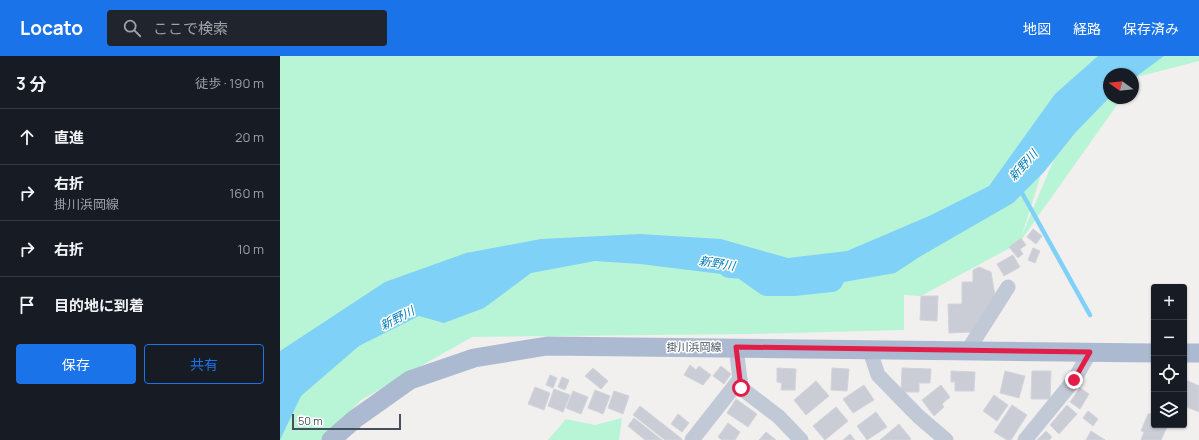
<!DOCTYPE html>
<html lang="ja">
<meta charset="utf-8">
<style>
body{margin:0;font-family:Manrope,"Noto Sans JP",sans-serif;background:#20242c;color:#f1f3f6}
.controls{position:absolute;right:12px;bottom:12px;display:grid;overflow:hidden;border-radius:4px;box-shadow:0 1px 3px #0004}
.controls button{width:36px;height:36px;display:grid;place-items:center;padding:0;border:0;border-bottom:1px solid #363941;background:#171b24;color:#f1f3f6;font:20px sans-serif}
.compass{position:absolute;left:823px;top:12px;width:36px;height:36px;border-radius:50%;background:#171b24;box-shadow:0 1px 3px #0004;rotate:285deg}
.scale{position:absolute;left:12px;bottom:10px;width:109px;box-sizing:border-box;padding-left:4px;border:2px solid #45505f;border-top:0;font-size:11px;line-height:14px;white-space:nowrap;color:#45505f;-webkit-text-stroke:3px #fff;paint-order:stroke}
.stop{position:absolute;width:12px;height:12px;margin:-9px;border:3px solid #e11d48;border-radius:50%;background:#fff}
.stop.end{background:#e11d48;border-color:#fff;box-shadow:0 1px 4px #0008}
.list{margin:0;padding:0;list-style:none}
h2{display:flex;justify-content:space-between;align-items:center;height:52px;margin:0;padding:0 16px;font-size:17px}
h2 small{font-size:13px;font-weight:400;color:#9ea1a6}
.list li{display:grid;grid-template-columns:26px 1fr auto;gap:12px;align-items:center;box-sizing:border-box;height:56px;padding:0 16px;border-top:1px solid #363941}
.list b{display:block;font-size:15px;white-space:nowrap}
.list p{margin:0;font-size:13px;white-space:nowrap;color:#9ea1a6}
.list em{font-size:13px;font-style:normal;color:#9ea1a6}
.actions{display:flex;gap:8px;padding:12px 16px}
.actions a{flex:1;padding:9px 0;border:1px solid #1a73e8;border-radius:4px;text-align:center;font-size:14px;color:#1a73e8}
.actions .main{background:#1a73e8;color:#fff}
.icon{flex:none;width:22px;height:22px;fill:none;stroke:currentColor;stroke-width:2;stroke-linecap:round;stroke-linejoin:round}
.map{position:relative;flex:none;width:919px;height:384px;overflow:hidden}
header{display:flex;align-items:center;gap:24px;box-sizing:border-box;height:56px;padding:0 20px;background:#1a73e8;color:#fff}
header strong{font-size:19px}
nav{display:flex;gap:22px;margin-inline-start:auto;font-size:14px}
.search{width:280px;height:36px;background:#20242c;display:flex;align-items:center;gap:10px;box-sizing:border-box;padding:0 14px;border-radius:4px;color:#9ea1a6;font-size:15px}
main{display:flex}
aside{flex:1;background:#171b24}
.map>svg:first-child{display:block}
</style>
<header>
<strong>Locato</strong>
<div class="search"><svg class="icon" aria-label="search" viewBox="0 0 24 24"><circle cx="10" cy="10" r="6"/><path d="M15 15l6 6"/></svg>ここで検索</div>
<nav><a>地図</a><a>経路</a><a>保存済み</a></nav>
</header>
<main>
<aside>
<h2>3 分<small>徒歩 · 190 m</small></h2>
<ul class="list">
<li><svg class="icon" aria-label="ahead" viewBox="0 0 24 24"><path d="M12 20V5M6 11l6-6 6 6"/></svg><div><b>直進</b></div><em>20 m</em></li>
<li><svg class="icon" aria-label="right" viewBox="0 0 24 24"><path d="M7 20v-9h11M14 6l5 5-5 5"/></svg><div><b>右折</b><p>掛川浜岡線</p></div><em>160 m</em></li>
<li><svg class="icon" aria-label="right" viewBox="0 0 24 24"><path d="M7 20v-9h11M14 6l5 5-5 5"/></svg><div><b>右折</b></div><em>10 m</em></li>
<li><svg class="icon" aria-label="arrive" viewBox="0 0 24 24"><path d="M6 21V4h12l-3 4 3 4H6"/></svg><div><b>目的地に到着</b></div></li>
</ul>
<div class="actions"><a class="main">保存</a><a>共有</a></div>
</aside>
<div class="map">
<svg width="919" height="384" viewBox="0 0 919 384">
<rect width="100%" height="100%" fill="#f2efef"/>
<g fill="#b8f5d6" fill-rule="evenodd">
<path d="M0,0H919V5L857,21L853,26V18H829V42H842L739,187L641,240L624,239V274L469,278L192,281L81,344L43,384H0ZM798,46L742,179L782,52Z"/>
<polygon points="342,362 339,384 268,384 286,363 315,369"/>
</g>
<polygon fill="#80d1f7" points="818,0 884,0 853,23 853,18 829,18 829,42 795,77 764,116 733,147 641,200 615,217 547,229 515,227 360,208 315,205 251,217 204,252 164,267 139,260 79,290 21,340 0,384 0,295 105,226 186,197 261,183 360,178 441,183 508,202 567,195 649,160 709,130 775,38"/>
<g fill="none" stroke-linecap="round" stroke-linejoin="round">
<polyline stroke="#80d1f7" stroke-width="4.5" points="742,137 810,259"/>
<polyline stroke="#80d1f7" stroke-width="26" points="450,209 463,210 487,227 513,227 551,223"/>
</g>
<g fill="#cacdd5" stroke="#d2d4db">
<polygon points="753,173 762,180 756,188 747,181"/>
<polygon points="741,182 746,189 740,193 743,198 738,202 729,191"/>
<polygon points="753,192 760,195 755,207 748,204"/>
<polygon points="733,199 740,211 724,220 717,208"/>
<polygon points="699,211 711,216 715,239 692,276 669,277 668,248 682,248 682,226 693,226 693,214"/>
<polygon points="641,240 658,240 657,265 640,264"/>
<polygon points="410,309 416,314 419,310 431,319 423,329 404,319"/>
<polygon points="441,310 451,318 444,328 433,320"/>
<polygon points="313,312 328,325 321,333 305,320"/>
<polygon points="497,312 516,313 515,334 501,334 502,327 497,326"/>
<polygon points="552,312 569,313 567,335 551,334"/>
<polygon points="622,312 651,313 650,327 639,327 639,336 621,336"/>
<polygon points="671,315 695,316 694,335 675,335 675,326 671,326"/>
<polygon points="725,315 745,320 739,342 720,337"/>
<polygon points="752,315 771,315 770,343 751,343"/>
<polygon points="270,319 277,322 273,332 266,329"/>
<polygon points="282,321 289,324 285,334 278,331"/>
<polygon points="904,323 919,330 919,356 904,350"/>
<polygon points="536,325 549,340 526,359 514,344"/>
<polygon points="584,329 594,344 573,357 563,343"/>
<polygon points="661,329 670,341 662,348 664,351 654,360 642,344"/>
<polygon points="255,331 270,337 264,354 248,348"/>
<polygon points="800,332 809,338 800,353 790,346"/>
<polygon points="274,333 290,339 283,356 268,350"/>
<polygon points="315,334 330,340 323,358 308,352"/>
<polygon points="293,335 308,341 301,358 286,352"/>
<polygon points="334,335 349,340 343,358 328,352"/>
<polygon points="714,339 728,349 717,365 703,355"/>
<polygon points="456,343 477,358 468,371 447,357"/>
<polygon points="732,349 747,359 731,384 727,384 714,376"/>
<polygon points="787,349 797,358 779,378 770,369"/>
<polygon points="360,350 402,383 402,384 385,384 353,359"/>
<polygon points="556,351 568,365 545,384 533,370"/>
<polygon points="808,355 818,363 813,370 803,362"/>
<polygon points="596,356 607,371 587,384 577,370"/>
<polygon points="874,357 874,369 888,369 881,384 861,384 864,376 861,375 868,358"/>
<polygon points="398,358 409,367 402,376 391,368"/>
<polygon points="354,362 382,384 365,384 348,370"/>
<polygon points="448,367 460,376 455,384 442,384 438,381"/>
<polygon points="619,368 631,383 629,384 600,384"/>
<polygon points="766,375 772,381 769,384 757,384"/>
<polygon points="811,375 825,384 806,384"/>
<polygon points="486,376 496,384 479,384"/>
<polygon points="570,378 575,384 563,384"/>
</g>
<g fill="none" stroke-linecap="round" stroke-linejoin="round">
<g stroke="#c1c9d6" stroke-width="15">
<polyline points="456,291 461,332 499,361 521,384"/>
<polyline points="589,292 598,319 638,360 666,384"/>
<polyline points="688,294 728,231"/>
<polyline points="412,384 460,323"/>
<polyline points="745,384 794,324 810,296"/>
</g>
<g stroke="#abbad1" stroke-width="19">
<polyline points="904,297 919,297"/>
<polyline points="51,384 75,363 130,324 194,302 267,290 874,297"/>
</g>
</g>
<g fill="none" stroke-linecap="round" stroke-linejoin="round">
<polyline stroke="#e11d48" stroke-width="5" points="461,332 456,291 810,296 794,324"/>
</g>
<g text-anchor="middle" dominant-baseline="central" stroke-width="3" stroke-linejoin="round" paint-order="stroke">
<g font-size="11" fill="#45505f" stroke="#fff">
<text x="414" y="290">掛川浜岡線</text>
</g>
<g font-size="12" font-style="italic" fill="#007db7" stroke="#fff">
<text transform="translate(743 109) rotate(-48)">新野川</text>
<text transform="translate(437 207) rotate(9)">新野川</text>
<text transform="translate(117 262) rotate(-27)">新野川</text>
</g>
</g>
</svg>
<div class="controls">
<button>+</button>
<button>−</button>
<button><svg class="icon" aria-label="locate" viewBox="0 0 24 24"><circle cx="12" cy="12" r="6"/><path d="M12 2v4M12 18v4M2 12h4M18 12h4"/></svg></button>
<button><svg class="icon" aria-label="layers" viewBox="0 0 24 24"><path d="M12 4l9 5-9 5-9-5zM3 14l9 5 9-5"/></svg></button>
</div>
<svg class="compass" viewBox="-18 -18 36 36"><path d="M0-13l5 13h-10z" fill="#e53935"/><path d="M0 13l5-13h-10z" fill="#9ea1a6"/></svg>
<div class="scale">50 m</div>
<div class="stop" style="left:461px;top:332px"></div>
<div class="stop end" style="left:794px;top:324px"></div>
</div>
</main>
